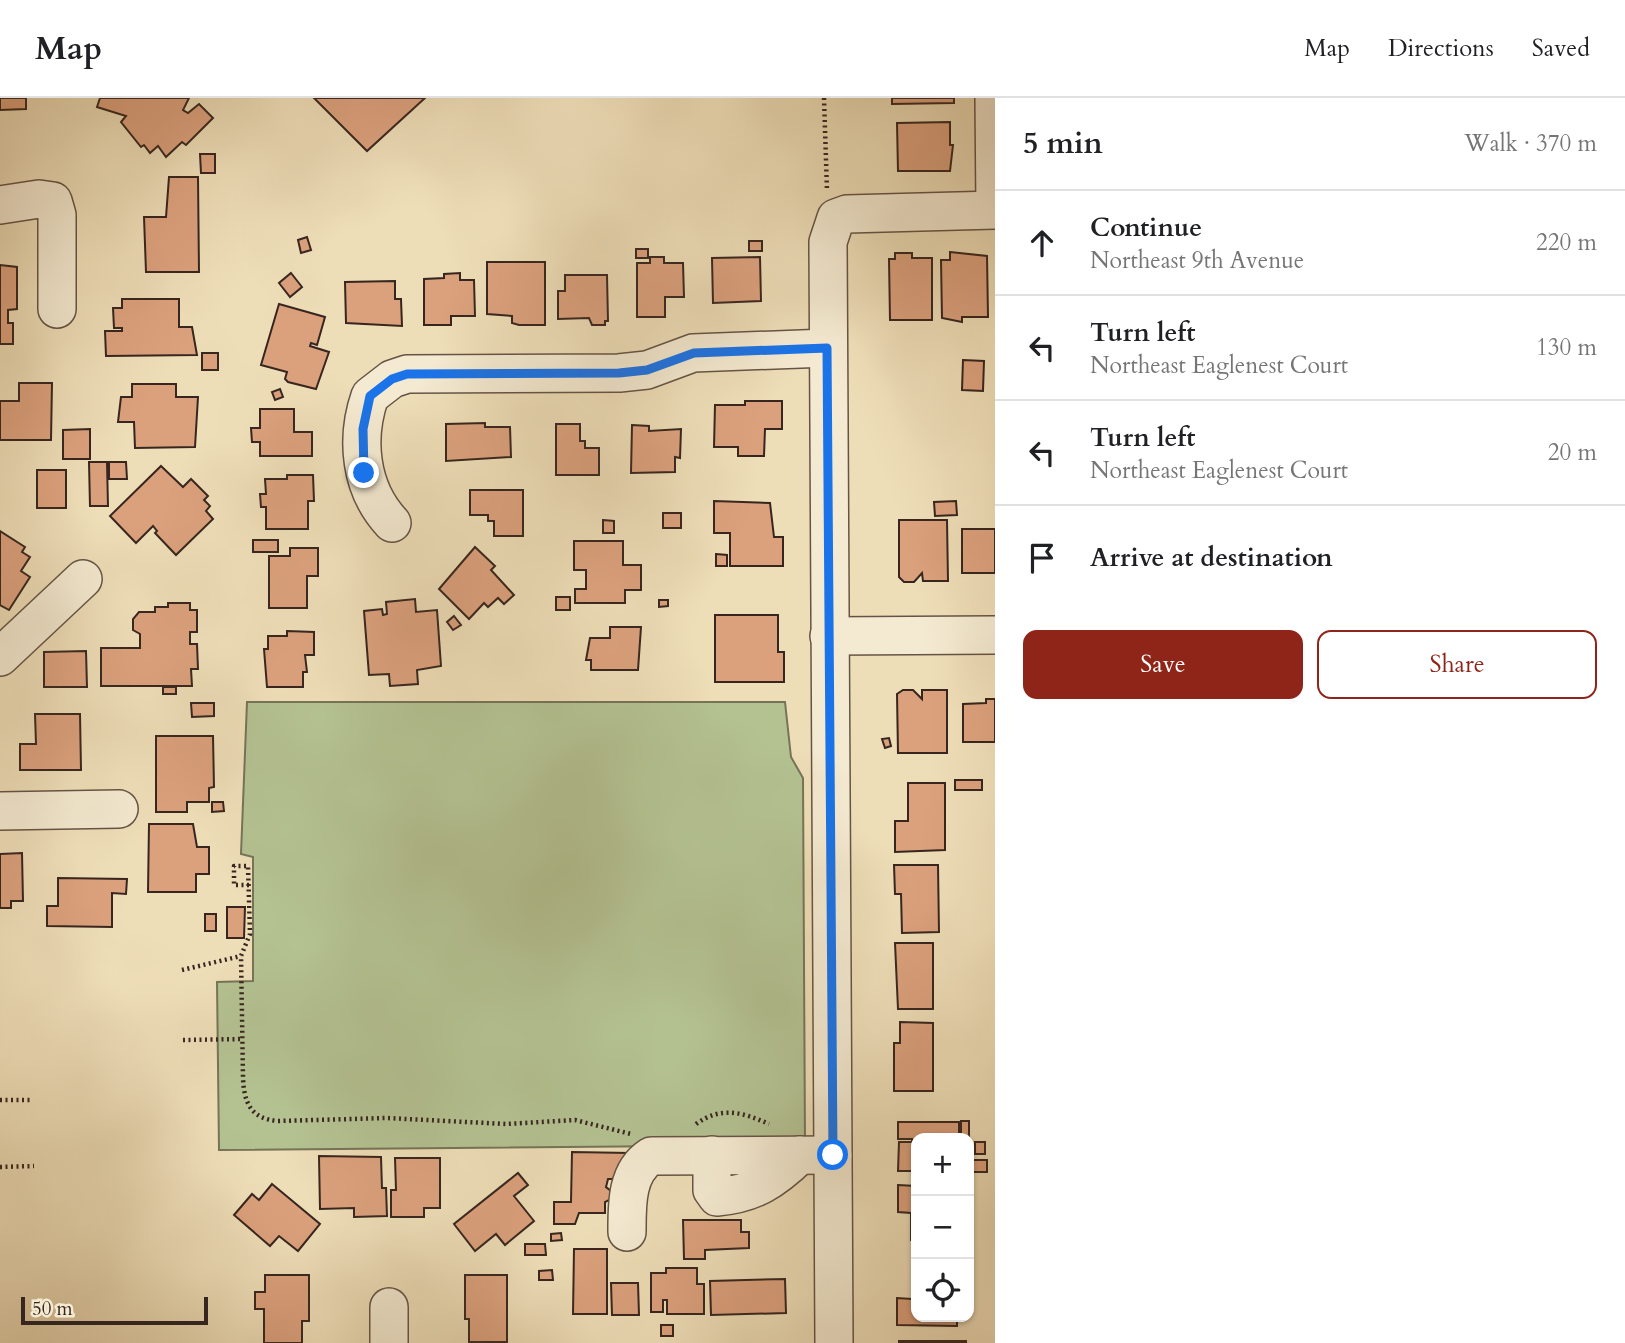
<!DOCTYPE html>
<meta charset="utf-8">
<style>
body{margin:0;font-family:Cardo,serif;background:#f2f2f2;color:#202124}
.controls{position:absolute;right:21px;bottom:21px;display:grid;overflow:hidden;border-radius:14px;box-shadow:0 2px 5px #0004}
.controls button{width:63px;height:63px;display:grid;place-items:center;padding:0;border:0;border-bottom:2px solid #e0e0e0;background:#fff;color:#202124;font:35px sans-serif}
.scale{position:absolute;left:21px;bottom:18px;width:187px;box-sizing:border-box;padding-left:7px;border:4px solid #37261f;border-top:0;font-size:19px;line-height:24px;white-space:nowrap;color:#37261f;-webkit-text-stroke:5px #f4ead1;paint-order:stroke}
.stop{position:absolute;width:21px;height:21px;margin:-16px;border:5px solid #1a73e8;border-radius:50%;background:#fff}
.stop.end{background:#1a73e8;border-color:#fff;box-shadow:0 2px 7px #0008}
.list{margin:0;padding:0;list-style:none}
h2{display:flex;justify-content:space-between;align-items:center;height:91px;margin:0;padding:0 28px;font-size:30px}
h2 small{font-size:23px;font-weight:400;color:#757577}
.list li{display:grid;grid-template-columns:46px 1fr auto;gap:21px;align-items:center;box-sizing:border-box;height:105px;padding:0 28px;border-top:2px solid #e0e0e0}
.list b{display:block;font-size:26px;white-space:nowrap}
.list p{margin:0;font-size:23px;white-space:nowrap;color:#757577}
.list em{font-size:23px;font-style:normal;color:#757577}
.actions{display:flex;gap:14px;padding:21px 28px}
.actions a{flex:1;padding:16px 0;border:2px solid #8f2418;border-radius:14px;text-align:center;font-size:24px;color:#8f2418}
.actions .main{background:#8f2418;color:#fff}
.icon{flex:none;width:38px;height:38px;fill:none;stroke:currentColor;stroke-width:2;stroke-linecap:round;stroke-linejoin:round}
.map{position:relative;flex:none;width:995px;height:1245px;overflow:hidden}
header{display:flex;align-items:center;gap:42px;box-sizing:border-box;height:98px;padding:0 35px;background:#fff;border-bottom:2px solid #e0e0e0}
header strong{font-size:33px}
nav{display:flex;gap:38px;margin-inline-start:auto;font-size:24px}
main{display:flex}
aside{flex:1;background:#fff}
.map>svg:first-child{display:block}
</style>
<header>
<strong>Map</strong>
<nav><a>Map</a><a>Directions</a><a>Saved</a></nav>
</header>
<main>
<div class="map">
<svg width="995" height="1245" viewBox="0 0 995 1245">
<rect width="100%" height="100%" fill="#eedeb8"/>
<filter id="stains"><feTurbulence type="fractalNoise" baseFrequency=".00286" numOctaves="4"/><feColorMatrix values="0 0 0 0 .2 0 0 0 0 .09 0 0 0 0 .02 0 0 0 .5 -.17"/></filter>
<radialGradient id="worn" r=".72"><stop offset=".6" stop-color="#630" stop-opacity="0"/><stop offset="1" stop-color="#630" stop-opacity=".3"/></radialGradient>
<polygon fill="#b4c292" stroke="#767458" stroke-width="2" points="247,604 785,604 791,659 803,680 805,1047 219,1052 217,884 253,883 253,759 241,756"/>
<g fill="#dba17d" stroke="#37261f" stroke-width="2">
<polygon points="0,0 26,0 26,11 0,12"/>
<polygon points="100,0 189,0 183,12 188,15 199,6 213,20 186,47 182,44 166,59 158,48 150,55 144,47 141,49 121,24 126,18 97,9"/>
<polygon points="314,0 425,0 367,53"/>
<polygon points="892,0 954,0 954,5 892,6"/>
<polygon points="950,24 950,47 953,47 950,73 898,73 897,25"/>
<polygon points="200,56 215,56 215,75 201,75"/>
<polygon points="169,79 198,79 199,174 146,174 144,119 166,119"/>
<polygon points="307,139 311,152 301,155 298,142"/>
<rect x="749" y="143" width="13" height="10"/>
<rect x="636" y="151" width="12" height="9"/>
<polygon points="950,154 987,158 988,219 962,219 962,224 942,220 941,162 950,162"/>
<polygon points="895,155 912,155 912,160 932,160 932,222 890,222 889,161 895,161"/>
<polygon points="650,159 664,159 664,165 683,165 684,199 665,199 665,219 637,219 637,165 650,165"/>
<polygon points="760,159 761,203 713,205 712,160"/>
<polygon points="487,164 545,164 545,227 519,227 512,225 512,218 487,216"/>
<polygon points="0,167 17,169 17,211 8,212 8,225 13,225 13,246 0,246"/>
<polygon points="291,175 302,189 290,199 279,185"/>
<polygon points="460,175 460,182 474,182 475,218 451,218 451,227 424,227 424,181 444,180 444,176"/>
<polygon points="565,177 607,177 608,223 605,223 605,227 592,227 589,220 558,221 558,193 565,193"/>
<polygon points="395,183 395,201 401,201 402,228 346,225 345,184"/>
<polygon points="122,201 179,201 179,229 192,229 197,257 106,258 105,233 122,233 122,230 114,230 113,210 122,210"/>
<polygon points="279,206 325,219 317,247 311,245 310,248 329,254 316,291 288,284 285,281 287,274 261,267"/>
<rect x="202" y="255" width="16" height="17"/>
<polygon points="963,262 984,263 983,293 962,292"/>
<polygon points="19,285 52,285 51,342 0,342 0,303 19,303"/>
<polygon points="132,286 176,286 176,299 198,299 195,349 135,350 134,324 118,324 121,299 132,299"/>
<polygon points="280,291 283,299 275,302 272,294"/>
<polygon points="745,303 782,303 782,331 765,331 764,358 738,358 738,349 714,349 715,307 745,307"/>
<polygon points="260,311 294,311 294,334 312,334 312,358 260,358 260,344 252,344 251,330 260,330"/>
<polygon points="485,325 485,329 510,329 511,359 446,363 446,326"/>
<polygon points="556,326 580,326 580,343 585,343 585,350 599,350 599,377 556,377"/>
<polygon points="632,327 649,328 649,333 681,331 680,360 675,359 675,374 631,375"/>
<polygon points="90,331 90,361 63,361 63,332"/>
<polygon points="89,364 107,364 108,408 90,408"/>
<polygon points="109,364 126,364 127,381 109,381"/>
<polygon points="161,368 183,389 191,381 208,398 204,402 210,408 206,413 213,421 176,457 155,435 157,433 153,428 136,445 110,418"/>
<rect x="37" y="372" width="29" height="38"/>
<polygon points="287,377 313,377 314,403 308,403 308,431 266,431 266,409 261,409 260,396 266,396 265,381 287,381"/>
<polygon points="470,392 523,392 523,438 494,438 494,423 488,423 488,417 470,417"/>
<polygon points="714,403 770,405 774,439 783,439 783,468 730,468 730,435 714,435"/>
<polygon points="956,403 957,417 935,418 934,404"/>
<rect x="663" y="415" width="18" height="15"/>
<polygon points="603,422 614,423 614,435 603,435"/>
<polygon points="899,422 947,422 948,483 923,483 922,475 914,484 904,484 899,479"/>
<rect x="962" y="431" width="33" height="44"/>
<polygon points="0,433 25,449 22,454 30,459 21,473 30,479 9,512 0,507"/>
<rect x="253" y="442" width="25" height="12"/>
<polygon points="574,443 623,443 623,467 641,467 641,492 625,492 625,505 575,505 575,491 586,491 586,472 574,472"/>
<polygon points="475,449 495,468 491,472 514,497 504,506 498,500 488,509 484,505 469,521 439,491"/>
<polygon points="290,450 318,450 318,478 307,478 307,510 269,510 269,458 290,458"/>
<polygon points="716,456 727,457 727,468 716,468"/>
<rect x="556" y="499" width="14" height="13"/>
<polygon points="415,501 416,514 437,512 441,568 417,572 418,586 390,588 389,576 369,577 364,513 382,511 383,517 387,516 386,504"/>
<polygon points="659,502 668,502 668,508 659,509"/>
<polygon points="168,505 190,505 190,512 197,512 197,534 190,534 190,546 197,546 198,571 191,571 192,588 101,588 101,550 140,550 140,536 133,532 133,521 139,514 155,514 155,509 168,509"/>
<polygon points="715,517 778,517 778,554 784,554 784,584 715,584"/>
<polygon points="454,518 461,527 453,532 447,524"/>
<polygon points="610,529 641,529 638,572 591,572 591,562 586,562 590,540 610,540"/>
<polygon points="287,533 314,534 314,557 305,557 307,574 303,574 303,589 267,589 264,551 268,551 268,538 287,538"/>
<polygon points="86,553 87,589 44,589 44,554"/>
<rect x="163" y="589" width="13" height="7"/>
<polygon points="903,592 913,592 922,601 922,592 947,592 947,655 898,655 897,596"/>
<polygon points="986,601 995,601 995,644 963,644 963,606 986,605"/>
<polygon points="191,605 214,605 214,618 192,619"/>
<polygon points="35,616 80,616 81,672 20,672 20,646 36,646"/>
<polygon points="156,638 213,638 214,689 209,690 209,704 187,704 187,714 156,714"/>
<polygon points="889,640 891,648 885,650 882,641"/>
<rect x="955" y="682" width="27" height="10"/>
<polygon points="908,685 945,685 945,752 895,754 895,723 908,723"/>
<polygon points="212,704 223,704 224,713 212,714"/>
<polygon points="149,726 193,726 197,749 209,749 209,776 196,776 196,794 148,794"/>
<polygon points="22,755 23,803 11,803 11,810 0,810 0,756"/>
<polygon points="894,767 938,767 939,834 902,835 901,796 895,796"/>
<polygon points="58,780 127,781 126,796 112,795 112,829 47,828 47,808 58,808"/>
<polygon points="227,809 245,809 244,840 227,840"/>
<rect x="205" y="816" width="11" height="17"/>
<polygon points="895,845 933,845 933,911 898,911"/>
<polygon points="900,924 933,925 933,993 894,993 894,945 900,945"/>
<rect x="961" y="1023" width="8" height="16"/>
<polygon points="898,1024 959,1024 959,1040 916,1040 916,1073 898,1073 899,1044 912,1044 912,1041 898,1041"/>
<rect x="975" y="1044" width="10" height="12"/>
<polygon points="572,1054 630,1055 630,1081 608,1081 606,1089 611,1093 611,1101 605,1104 605,1115 579,1115 575,1126 554,1126 554,1104 571,1104"/>
<polygon points="319,1058 381,1059 382,1090 386,1090 387,1118 354,1119 354,1110 320,1111"/>
<polygon points="395,1060 440,1060 440,1110 424,1110 424,1119 391,1119 391,1092 396,1092"/>
<rect x="972" y="1062" width="15" height="12"/>
<polygon points="518,1075 528,1087 514,1098 534,1123 505,1147 496,1136 475,1153 454,1126"/>
<polygon points="272,1086 320,1126 298,1153 279,1138 270,1148 234,1117 252,1096 259,1102"/>
<polygon points="898,1087 916,1088 916,1142 911,1142 911,1115 898,1114"/>
<polygon points="683,1122 741,1122 741,1134 749,1134 749,1150 705,1152 705,1161 684,1161"/>
<polygon points="561,1135 562,1142 551,1143 551,1136"/>
<polygon points="525,1146 545,1146 546,1157 525,1157"/>
<polygon points="574,1151 607,1151 607,1216 573,1216"/>
<polygon points="666,1170 697,1170 697,1186 704,1186 704,1216 667,1216 667,1202 663,1202 663,1214 651,1214 651,1175 666,1175"/>
<polygon points="552,1172 553,1182 539,1182 539,1173"/>
<polygon points="912,1172 916,1172 916,1219 957,1219 957,1228 897,1227 897,1200 912,1201"/>
<polygon points="265,1177 309,1177 309,1223 302,1223 302,1245 264,1245 264,1211 255,1211 255,1194 265,1194"/>
<polygon points="465,1177 507,1177 507,1244 469,1244 469,1221 465,1221"/>
<polygon points="785,1181 786,1215 711,1217 710,1183"/>
<polygon points="611,1185 638,1185 639,1217 612,1217"/>
<rect x="661" y="1227" width="12" height="11"/>
<rect x="899" y="1243" width="67" height="2"/>
</g>
<g fill="none" stroke-linecap="round" stroke-linejoin="round">
<defs>
<g id="minor">
<polyline points="994,0 995,111"/>
<polyline points="0,107 39,101 53,103 57,117 57,211"/>
<path d="M392,425C360,391 355,341 370,298L392,281L407,276L619,275L647,272L693,255L827,250"/>
<polyline points="829,538 995,537"/>
<polyline points="0,559 83,481"/>
<polyline points="0,713 119,711"/>
<path d="M712,1057V1092L717,1099C754,1096 774,1082 800,1057"/>
<path d="M627,1134C627,1107 626,1074 651,1058L833,1057"/>
<polyline points="389,1209 389,1245"/>
<polyline points="834,1245 828,144 836,120 847,116 995,112"/>
</g>
</defs>
<use href="#minor" stroke="#655445" stroke-width="40"/>
<g stroke="#37261f" stroke-width="4.5" stroke-dasharray="2 3.5" stroke-linecap="butt">
<polyline points="824,0 827,93"/>
<path d="M249,787H234V768H248L250,836L241,858L243,980C244,1005 251,1021 278,1023L387,1020L506,1026L575,1022L631,1036"/>
<polyline points="182,872 241,858"/>
<polyline points="183,942 243,941"/>
<polyline points="0,1002 33,1002"/>
<path d="M696,1026C721,1008 742,1014 769,1026"/>
<polyline points="0,1069 34,1068"/>
</g>
<use href="#minor" stroke="#f4ead1" stroke-width="37"/>
</g>
<g fill="none" stroke-linecap="round" stroke-linejoin="round">
<polyline stroke="#1a73e8" stroke-width="9" points="364,375 363,331 370,298 392,281 407,276 619,275 647,272 694,255 827,250 833,1057"/>
</g>
<rect width="100%" height="100%" filter="url(#stains)"/>
<rect width="100%" height="100%" fill="url(#worn)"/>
</svg>
<div class="controls">
<button>+</button>
<button>−</button>
<button><svg class="icon" aria-label="locate" viewBox="0 0 24 24"><circle cx="12" cy="12" r="6"/><path d="M12 2v4M12 18v4M2 12h4M18 12h4"/></svg></button>
</div>
<div class="scale">50 m</div>
<div class="stop" style="left:833px;top:1057px"></div>
<div class="stop end" style="left:364px;top:375px"></div>
</div>
<aside>
<h2>5 min<small>Walk · 370 m</small></h2>
<ul class="list">
<li><svg class="icon" aria-label="ahead" viewBox="0 0 24 24"><path d="M12 20V5M6 11l6-6 6 6"/></svg><div><b>Continue</b><p>Northeast 9th Avenue</p></div><em>220 m</em></li>
<li><svg class="icon" aria-label="left" viewBox="0 0 24 24"><path d="M17 20v-9H6M10 6l-5 5 5 5"/></svg><div><b>Turn left</b><p>Northeast Eaglenest Court</p></div><em>130 m</em></li>
<li><svg class="icon" aria-label="left" viewBox="0 0 24 24"><path d="M17 20v-9H6M10 6l-5 5 5 5"/></svg><div><b>Turn left</b><p>Northeast Eaglenest Court</p></div><em>20 m</em></li>
<li><svg class="icon" aria-label="arrive" viewBox="0 0 24 24"><path d="M6 21V4h12l-3 4 3 4H6"/></svg><div><b>Arrive at destination</b></div></li>
</ul>
<div class="actions"><a class="main">Save</a><a>Share</a></div>
</aside>
</main>
